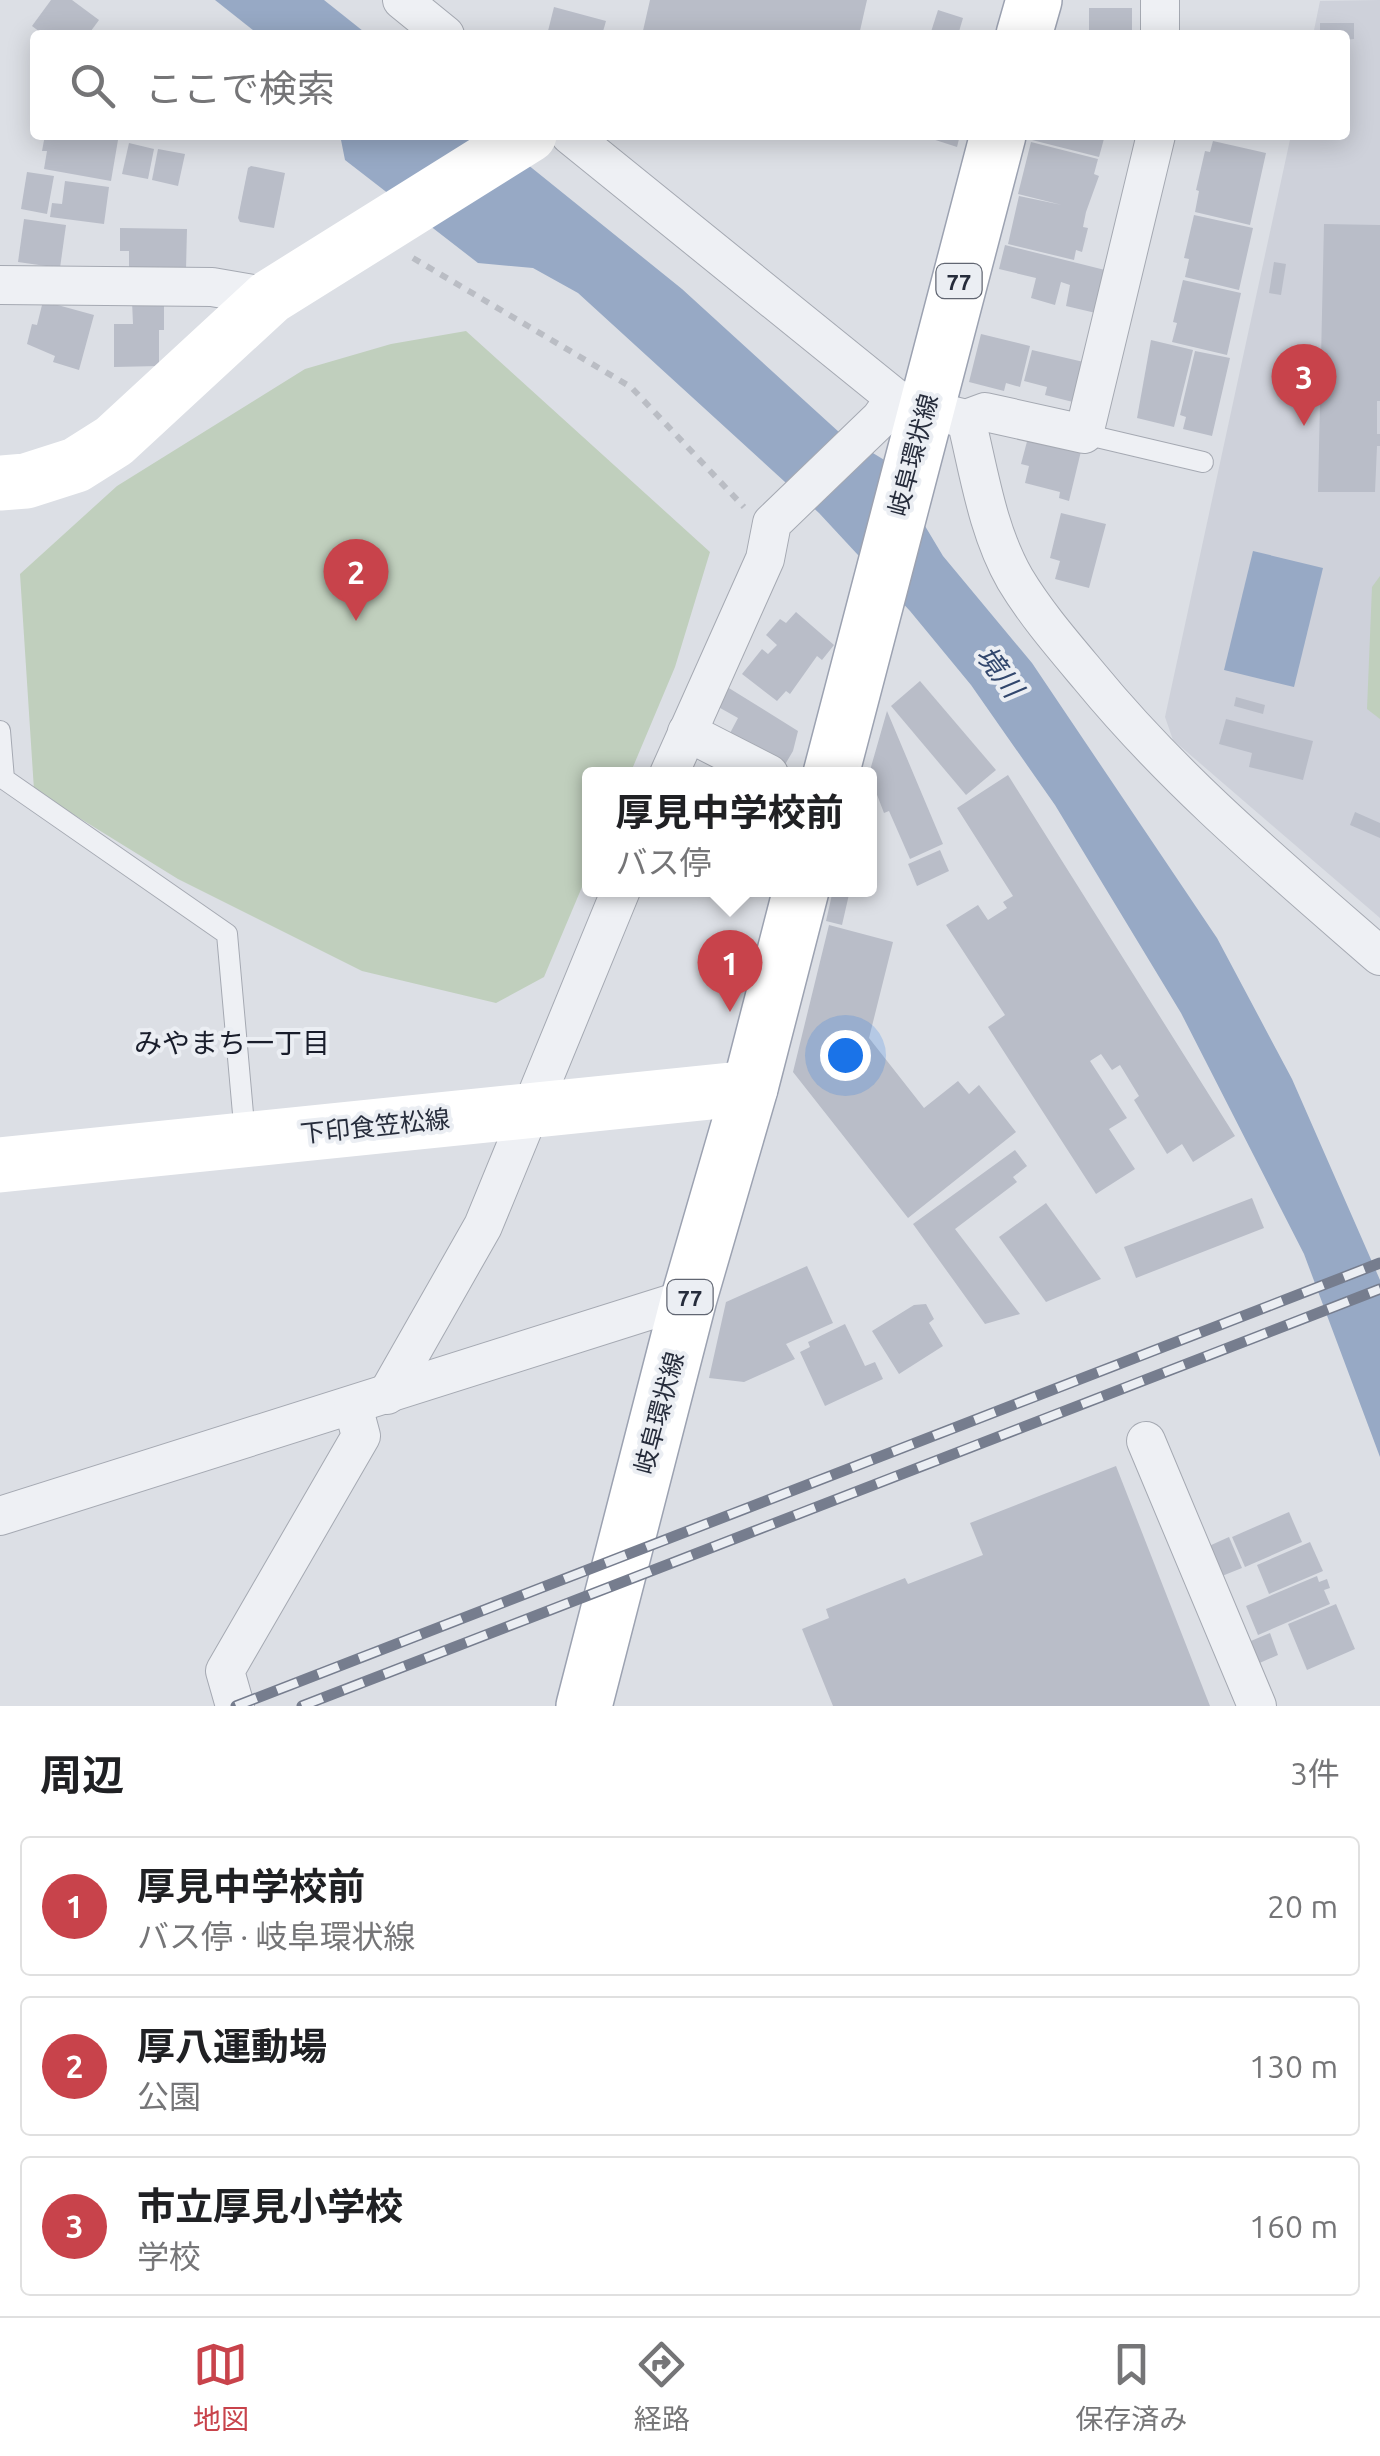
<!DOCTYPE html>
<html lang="ja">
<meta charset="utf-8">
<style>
body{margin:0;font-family:Ubuntu,"Noto Sans JP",sans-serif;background:#f6f6f6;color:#202124}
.you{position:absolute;left:845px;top:1055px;width:35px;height:35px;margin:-25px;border:8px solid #fff;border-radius:50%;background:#1a73e8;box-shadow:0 0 0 15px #1a73e833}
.badge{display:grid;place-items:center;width:65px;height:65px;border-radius:50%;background:#c8434b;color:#fff;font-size:32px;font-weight:700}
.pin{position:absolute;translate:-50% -82px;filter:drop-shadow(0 2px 5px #0008)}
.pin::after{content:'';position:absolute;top:52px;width:35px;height:30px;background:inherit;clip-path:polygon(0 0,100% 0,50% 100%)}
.popup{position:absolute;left:582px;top:767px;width:295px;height:130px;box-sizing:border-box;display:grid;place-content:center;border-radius:10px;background:#fff;filter:drop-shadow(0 2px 8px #0005);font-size:32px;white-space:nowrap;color:#757577}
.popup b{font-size:38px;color:#202124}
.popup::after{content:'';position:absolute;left:50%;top:100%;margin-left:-20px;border:20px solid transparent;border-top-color:#fff}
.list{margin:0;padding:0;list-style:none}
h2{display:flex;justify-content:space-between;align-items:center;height:130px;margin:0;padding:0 40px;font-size:42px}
h2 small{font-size:32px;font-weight:400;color:#757577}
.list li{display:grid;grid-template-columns:65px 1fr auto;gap:30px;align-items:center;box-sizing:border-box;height:140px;margin:0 20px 20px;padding:0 20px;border:2px solid #e0e0e0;border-radius:10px}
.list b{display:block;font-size:38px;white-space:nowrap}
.list p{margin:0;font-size:32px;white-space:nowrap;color:#757577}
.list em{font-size:32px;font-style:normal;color:#757577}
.icon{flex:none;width:55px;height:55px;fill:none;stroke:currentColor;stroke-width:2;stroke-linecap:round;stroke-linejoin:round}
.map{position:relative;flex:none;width:1380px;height:1706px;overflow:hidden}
.search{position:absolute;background:#fff;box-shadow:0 5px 25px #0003;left:30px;right:30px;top:30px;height:110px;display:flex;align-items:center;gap:25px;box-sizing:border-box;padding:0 35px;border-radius:10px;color:#757577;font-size:38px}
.sheet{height:610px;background:#fff}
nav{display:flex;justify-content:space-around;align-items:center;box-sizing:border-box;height:140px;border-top:2px solid #e0e0e0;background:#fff;font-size:28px;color:#757577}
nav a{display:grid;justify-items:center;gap:5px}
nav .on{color:#c8434b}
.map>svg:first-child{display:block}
</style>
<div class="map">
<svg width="1380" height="1706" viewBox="0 0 1380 1706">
<rect width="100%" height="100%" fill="#dcdfe5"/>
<polygon fill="#ced1da" points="1380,0 1380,918 1173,740 1165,717 1291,135 1345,135 1345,35 1313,35 1320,1"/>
<g fill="#c0cfbd">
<polygon points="466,331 710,552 675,667 630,774 590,774 590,868 544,977 496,1003 362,971 178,879 34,790 20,574 117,486 305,369 391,344"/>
<polygon points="1380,576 1380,719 1367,709 1372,587"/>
</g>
<g fill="#97a9c5">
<polygon points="215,0 324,0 368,35 259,35"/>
<polygon points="340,135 491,135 682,289 840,433 886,461 943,556 1032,663 1217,938 1292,1079 1380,1280 1380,1457 1304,1254 1181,1013 1055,805 971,685 910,611 819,513 578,293 533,268 478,263 345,160"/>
<polygon points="1253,551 1323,568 1294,687 1224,670"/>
</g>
<g fill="#b9bdc8">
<polygon points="51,0 72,0 99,20 88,35 44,35 32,26"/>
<polygon points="650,0 867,0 859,35 642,35"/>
<polygon points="554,7 606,21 602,35 547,35"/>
<rect x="1089" y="8" width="43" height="27"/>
<polygon points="938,10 963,18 958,35 930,35"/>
<polygon points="1320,23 1354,23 1354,39 1345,40 1345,35 1320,35"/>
<polygon points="45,135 90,135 118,140 111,181 44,169 47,151 42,151"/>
<polygon points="920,135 960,135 957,147"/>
<polygon points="1033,135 1105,135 1099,157 1032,140"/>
<polygon points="1213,141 1266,153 1250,225 1195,212 1199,191 1196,190 1205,151 1210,152"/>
<polygon points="1031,142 1098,159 1094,174 1099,176 1086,212 1083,227 1088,228 1082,252 1076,250 1074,260 1008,244 1019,196 1062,205 1018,194"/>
<polygon points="129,143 154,149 148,179 122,174"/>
<polygon points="158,149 185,154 178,186 152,180"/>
<polygon points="251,166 285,173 274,228 240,222 238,218 248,168"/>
<polygon points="27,172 54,176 47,214 21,209"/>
<polygon points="65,181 109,187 104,224 50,217 52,203 62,204"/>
<polygon points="1194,215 1253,228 1239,290 1185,277 1189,259 1184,258"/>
<polygon points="24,219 66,225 60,268 18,262"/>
<polygon points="1324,224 1380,225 1380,401 1377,401 1377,434 1380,434 1380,446 1377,446 1375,492 1318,492"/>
<polygon points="120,228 187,229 186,270 129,269 129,251 120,251"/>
<polygon points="1005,245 1109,271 1100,314 1066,306 1070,285 1061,282 1055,305 1031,298 1036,278 999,269"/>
<polygon points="1274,262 1286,264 1281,295 1269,293"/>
<polygon points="1183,280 1241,293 1227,355 1172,342 1177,323 1173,322"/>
<polygon points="164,300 164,330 159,330 159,366 114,367 114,324 133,324 132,301"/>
<polygon points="43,301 94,315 79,370 53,362 55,356 27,344 32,324 37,325"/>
<polygon points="981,334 1030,346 1020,387 1006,383 1004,391 969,382"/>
<polygon points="1151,340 1193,350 1174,427 1137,418"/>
<polygon points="1032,350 1088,363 1073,402 1045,395 1047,387 1024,381"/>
<polygon points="1195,351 1230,358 1212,436 1183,429 1186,417 1180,415"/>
<polygon points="1029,434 1082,447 1069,501 1059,498 1060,492 1025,483 1029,466 1021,464"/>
<polygon points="1061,513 1106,524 1089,588 1055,579 1060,561 1050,558"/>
<polygon points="796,612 834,645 822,660 817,656 790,694 786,691 777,701 742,674 762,649 768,654 777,645 766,635 780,619 786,623"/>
<polygon points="920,681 996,770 966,795 891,706"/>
<polygon points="724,685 798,731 793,751 783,768 729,735 738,718 713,704"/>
<polygon points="1236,697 1265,705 1263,714 1234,706"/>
<polygon points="887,711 943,844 910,859 889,811 884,813 869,774"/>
<polygon points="1226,719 1313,741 1303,780 1249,767 1252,753 1219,744"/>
<polygon points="1008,775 1235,1136 1193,1162 1182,1144 1167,1154 1134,1100 1139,1096 1120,1065 1112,1070 1101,1054 1090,1061 1127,1118 1109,1129 1135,1169 1096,1194 988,1027 1005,1015 946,925 978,905 988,920 1007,908 1003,902 1013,896 957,808"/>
<polygon points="1355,812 1380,823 1380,838 1350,825"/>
<polygon points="940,850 949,871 917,886 908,864"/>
<polygon points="833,890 850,890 842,925 826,921"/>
<polygon points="829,925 893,942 869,1038 924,1108 958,1081 969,1094 979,1085 1016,1132 908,1218 793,1072"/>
<polygon points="1015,1150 1027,1166 1013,1177 1017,1182 955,1229 1020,1314 985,1324 913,1224"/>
<polygon points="1252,1198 1264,1228 1136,1278 1124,1247"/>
<polygon points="1046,1203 1101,1279 1046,1302 999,1237"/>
<polygon points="807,1266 833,1323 786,1344 795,1359 744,1382 709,1378 726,1302"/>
<polygon points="926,1304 934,1319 929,1323 943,1346 899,1374 872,1331 914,1305"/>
<polygon points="845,1324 865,1366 875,1362 883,1379 825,1406 800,1352 810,1347 808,1342"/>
<polygon points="1116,1466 1210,1706 833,1706 802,1629 829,1618 826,1609 905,1578 908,1584 983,1555 970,1523"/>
<polygon points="1289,1512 1302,1542 1245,1567 1232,1537"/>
<polygon points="1229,1537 1242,1568 1222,1576 1209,1546"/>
<polygon points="1310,1542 1323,1571 1269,1594 1257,1565"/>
<polygon points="1317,1576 1319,1582 1327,1579 1330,1588 1324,1590 1330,1604 1258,1635 1246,1606"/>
<polygon points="1336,1604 1355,1649 1307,1670 1288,1624"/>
<polygon points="1270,1633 1278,1655 1255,1665 1246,1643"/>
</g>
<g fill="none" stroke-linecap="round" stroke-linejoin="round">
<defs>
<g id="lane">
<polyline points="1084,434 1203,462"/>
<polyline points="0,731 4,779 227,934 245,1136"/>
</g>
<g id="street">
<polyline points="402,0 445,35"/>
<polyline points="1160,0 1160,35"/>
<polyline points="570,135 895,398 925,409 966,419 985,412 1084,434 1156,135"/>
<polyline points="0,285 212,287 270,297"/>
<path d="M966,419C979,472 987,530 1015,579C1036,614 1063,645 1089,676C1175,781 1278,867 1380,956"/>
<polyline points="687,732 769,774"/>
<polyline points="669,774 765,559 772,523 880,419 895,398"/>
<polyline points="387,1395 483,1226 621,890"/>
<polyline points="1146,1441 1257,1706"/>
<polyline points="0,1516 689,1298"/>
<polyline points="235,1706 225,1671 361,1436 353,1406"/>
</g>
<g id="primary">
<polyline points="1024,35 1034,0"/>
<polyline points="831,774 998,135"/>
<polyline points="584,1706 689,1298 750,1088 801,890"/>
</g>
</defs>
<use href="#lane" stroke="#a5a9b2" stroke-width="22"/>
<use href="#street" stroke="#a5a9b2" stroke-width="40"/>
<use href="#primary" stroke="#9ca2b1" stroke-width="58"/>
<polyline stroke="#babdc4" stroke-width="6" stroke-dasharray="8 8" stroke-linecap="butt" points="413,258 631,387 744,507"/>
<use href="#lane" stroke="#eef0f4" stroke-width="20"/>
<use href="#street" stroke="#eef0f4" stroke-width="38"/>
<g stroke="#fff" stroke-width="55">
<polyline points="0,483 26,481 76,465 114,441 270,297 529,135"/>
<polyline points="0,1165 750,1088"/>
</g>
<use href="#primary" stroke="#fff" stroke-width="55"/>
<defs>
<g id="rail">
<polyline points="236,1706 1380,1263"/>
<polyline points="302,1706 1380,1289"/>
</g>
</defs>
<use href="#rail" stroke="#767d8e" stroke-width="11"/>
<use href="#rail" stroke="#ebeef3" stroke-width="8" stroke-dasharray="22" stroke-linecap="butt"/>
</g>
<g text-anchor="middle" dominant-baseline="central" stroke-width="8" stroke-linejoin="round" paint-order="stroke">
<g fill="#ebeef3" stroke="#616672" stroke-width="2.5">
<rect x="936.5" y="264" width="45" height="34" rx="8"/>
<rect x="667.5" y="1280" width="45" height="34" rx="8"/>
</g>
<g font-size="22" font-weight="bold" fill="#262c3b">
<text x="959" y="281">77</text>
<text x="690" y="1297">77</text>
</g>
<g font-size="25" fill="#262c3b" stroke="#ebeef3">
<text transform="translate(913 455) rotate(-75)">岐阜環状線</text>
<text transform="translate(375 1126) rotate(-6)">下印食笠松線</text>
<text transform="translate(659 1413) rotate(-75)">岐阜環状線</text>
</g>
<g font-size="28" font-style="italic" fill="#32476d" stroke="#ebeef3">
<text transform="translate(1000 671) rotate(53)">境川</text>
</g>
<g font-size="28" fill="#191d2b" stroke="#ebeef3">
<text x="232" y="1042">みやまち一丁目</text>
</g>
</g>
</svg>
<div class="you"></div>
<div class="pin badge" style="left:730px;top:1012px">1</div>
<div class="popup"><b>厚見中学校前</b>バス停</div>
<div class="pin badge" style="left:356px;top:621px">2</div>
<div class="pin badge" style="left:1304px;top:426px">3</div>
<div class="search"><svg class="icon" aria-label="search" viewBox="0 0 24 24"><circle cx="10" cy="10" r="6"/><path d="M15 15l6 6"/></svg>ここで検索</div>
</div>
<section class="sheet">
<h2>周辺<small>3件</small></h2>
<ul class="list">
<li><span class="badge">1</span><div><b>厚見中学校前</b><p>バス停 · 岐阜環状線</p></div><em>20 m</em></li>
<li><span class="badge">2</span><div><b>厚八運動場</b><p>公園</p></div><em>130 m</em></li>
<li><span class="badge">3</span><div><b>市立厚見小学校</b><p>学校</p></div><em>160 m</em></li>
</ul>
</section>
<nav>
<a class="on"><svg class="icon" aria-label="map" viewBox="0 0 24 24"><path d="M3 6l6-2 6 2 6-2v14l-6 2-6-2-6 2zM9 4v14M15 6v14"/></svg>地図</a>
<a><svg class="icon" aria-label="directions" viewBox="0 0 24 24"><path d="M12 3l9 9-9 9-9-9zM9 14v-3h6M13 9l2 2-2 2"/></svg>経路</a>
<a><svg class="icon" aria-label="saved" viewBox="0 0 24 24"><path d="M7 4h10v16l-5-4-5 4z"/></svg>保存済み</a>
</nav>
